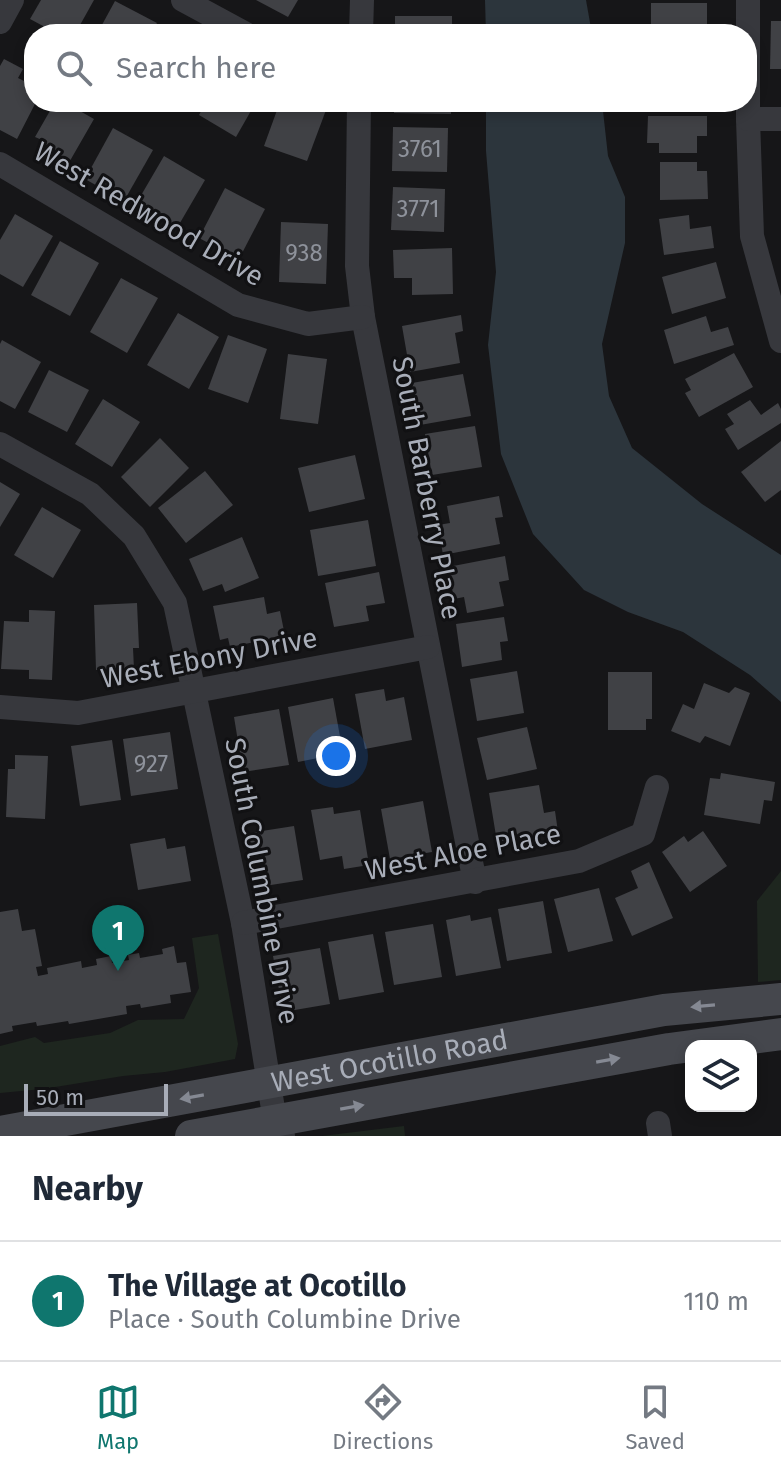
<!DOCTYPE html>
<meta charset="utf-8">
<style>
body{margin:0;font-family:"Fira Sans",sans-serif;background:#f2f2f3;color:#1f2937}
.controls{position:absolute;right:24px;bottom:24px;display:grid;overflow:hidden;border-radius:16px;box-shadow:0 4px 12px #0003}
.controls button{width:72px;height:72px;display:grid;place-items:center;padding:0;border:0;border-bottom:2px solid #e0e1e3;background:#fff;color:#1f2937;font:40px sans-serif}
.scale{position:absolute;left:24px;bottom:20px;width:144px;box-sizing:border-box;padding-left:8px;border:4px solid #a8adb8;border-top:0;font-size:22px;line-height:28px;white-space:nowrap;color:#a8adb8;-webkit-text-stroke:6px #111113;paint-order:stroke}
.you{position:absolute;left:336px;top:756px;width:28px;height:28px;margin:-20px;border:6px solid #fff;border-radius:50%;background:#1a73e8;box-shadow:0 0 0 12px #1a73e833}
.badge{display:grid;place-items:center;width:52px;height:52px;border-radius:50%;background:#0f766e;color:#fff;font-size:26px;font-weight:700}
.pin{position:absolute;translate:-50% -66px;filter:drop-shadow(0 2px 4px #0008)}
.pin::after{content:'';position:absolute;top:42px;width:28px;height:24px;background:inherit;clip-path:polygon(0 0,100% 0,50% 100%)}
.list{margin:0;padding:0;list-style:none}
h2{display:flex;justify-content:space-between;align-items:center;height:104px;margin:0;padding:0 32px;font-size:34px}
h2 small{font-size:26px;font-weight:400;color:#747a83}
.list li{display:grid;grid-template-columns:52px 1fr auto;gap:24px;align-items:center;box-sizing:border-box;height:120px;padding:0 32px;border-top:2px solid #e0e1e3}
.list b{display:block;font-size:30px;white-space:nowrap}
.list p{margin:0;font-size:26px;white-space:nowrap;color:#747a83}
.list em{font-size:26px;font-style:normal;color:#747a83}
.icon{flex:none;width:44px;height:44px;fill:none;stroke:currentColor;stroke-width:2;stroke-linecap:round;stroke-linejoin:round}
.map{position:relative;flex:none;width:781px;height:1136px;overflow:hidden}
.search{position:absolute;background:#fff;box-shadow:0 4px 12px #0003;left:24px;right:24px;top:24px;height:88px;display:flex;align-items:center;gap:20px;box-sizing:border-box;padding:0 28px;border-radius:32px;color:#747a83;font-size:30px}
.sheet{height:224px;background:#fff}
nav{display:flex;justify-content:space-around;align-items:center;box-sizing:border-box;height:112px;border-top:2px solid #e0e1e3;background:#fff;font-size:22px;color:#747a83}
nav a{display:grid;justify-items:center;gap:4px}
nav .on{color:#0f766e}
.map>svg:first-child{display:block}
</style>
<div class="map">
<svg width="781" height="1136" viewBox="0 0 781 1136">
<rect width="100%" height="100%" fill="#161618"/>
<g fill="#1e261f">
<polygon points="781,871 781,980 758,982 757,901"/>
<polygon points="218,934 238,1044 235,1059 165,1072 123,1076 43,1089 0,1093 0,1046 35,1037 44,1043 110,1033 138,1020 184,1019 199,988 192,938"/>
<polygon points="404,1126 405,1136 322,1136"/>
</g>
<g fill="#2c353c">
<polygon points="485,0 586,0 592,34 486,34"/>
<polygon points="486,102 602,102 608,156 625,197 625,243 602,344 609,396 632,448 702,504 781,555 781,702 750,675 683,632 628,612 584,590 533,534 501,454 488,345 496,272 486,151"/>
</g>
<g fill="#404145">
<polygon points="41,0 94,0 75,34 58,34 30,19"/>
<polygon points="256,0 298,0 288,17"/>
<polygon points="115,1 157,23 151,34 97,34"/>
<rect x="651" y="3" width="56" height="31"/>
<rect x="395" y="16" width="57" height="18"/>
<polygon points="771,21 781,21 781,69 770,69"/>
<polygon points="4,59 23,69 18,78 34,86 34,102 36,102 17,139 0,130 0,66"/>
<polygon points="55,102 64,102 94,119 67,166 37,149 42,140 35,137"/>
<polygon points="206,102 256,102 236,137 199,115"/>
<polygon points="280,102 329,102 307,161 264,146"/>
<polygon points="394,102 451,102 451,114 394,113"/>
<polygon points="648,116 707,116 707,136 697,136 697,153 659,153 659,143 647,143"/>
<polygon points="393,127 448,128 447,172 392,171"/>
<polygon points="113,128 153,150 124,201 85,179"/>
<polygon points="164,156 205,180 177,228 136,204"/>
<polygon points="660,162 697,162 697,171 707,171 708,199 660,200"/>
<polygon points="393,187 445,189 444,232 391,230"/>
<polygon points="225,188 265,209 239,259 199,238"/>
<polygon points="15,214 53,236 23,287 0,274 0,240"/>
<polygon points="689,215 690,229 711,226 714,248 664,255 659,219"/>
<polygon points="281,222 328,224 326,284 279,282"/>
<polygon points="60,241 99,263 70,316 31,295"/>
<polygon points="452,248 453,294 412,295 412,278 394,278 393,250"/>
<polygon points="716,262 726,298 672,314 662,277"/>
<polygon points="121,278 158,298 127,353 90,332"/>
<polygon points="178,313 219,337 189,389 147,365"/>
<polygon points="461,315 463,331 455,333 460,363 410,372 402,326"/>
<polygon points="706,316 711,332 728,327 734,345 674,364 664,330"/>
<polygon points="228,335 267,349 248,403 208,389"/>
<polygon points="2,340 41,362 15,409 0,401 0,344"/>
<polygon points="734,353 753,387 699,417 685,393 691,390 685,379"/>
<polygon points="288,354 327,359 318,424 280,419"/>
<polygon points="49,370 89,390 67,432 28,412"/>
<polygon points="463,374 471,416 420,425 412,383"/>
<polygon points="103,399 140,422 112,467 75,444"/>
<polygon points="750,400 761,415 778,403 781,409 781,423 738,450 725,429 734,424 727,414"/>
<polygon points="475,426 482,467 432,475 425,434"/>
<polygon points="160,438 189,468 150,507 121,477"/>
<polygon points="781,441 781,490 765,502 741,472"/>
<polygon points="355,455 365,499 309,512 298,468"/>
<polygon points="205,471 233,505 186,543 158,508"/>
<polygon points="0,482 20,494 0,527"/>
<polygon points="499,496 503,517 495,518 500,544 443,555 438,525 450,523 447,506"/>
<polygon points="42,507 81,530 53,578 14,555"/>
<polygon points="368,520 376,566 318,576 310,530"/>
<polygon points="242,537 259,578 225,592 222,584 203,591 189,559"/>
<polygon points="505,556 509,580 499,582 504,606 467,613 464,597 454,599 448,567"/>
<polygon points="379,572 385,603 366,606 369,621 334,627 325,583"/>
<polygon points="264,597 267,614 280,611 285,636 230,647 228,638 220,640 213,606"/>
<polygon points="137,603 139,648 133,648 134,669 96,670 94,605"/>
<polygon points="29,610 55,611 52,680 29,679 29,670 1,669 4,621 29,622"/>
<polygon points="504,617 508,641 500,642 502,660 462,667 456,624"/>
<polygon points="517,671 524,713 477,721 470,679"/>
<polygon points="608,672 652,672 652,719 646,719 646,730 608,730"/>
<polygon points="704,683 729,693 735,687 750,693 730,746 705,736 700,743 671,731 683,704 694,709"/>
<polygon points="384,689 386,701 404,697 412,740 365,749 355,694"/>
<polygon points="333,698 343,753 298,762 288,707"/>
<polygon points="279,709 289,765 243,772 234,717"/>
<polygon points="527,727 537,769 487,780 477,738"/>
<polygon points="170,732 178,789 131,796 123,739"/>
<polygon points="112,740 121,800 80,806 71,746"/>
<polygon points="15,755 48,756 45,819 6,817 8,769 15,769"/>
<polygon points="721,773 775,782 772,801 764,800 760,824 704,815 710,778 720,779"/>
<polygon points="539,785 544,813 555,811 558,832 497,842 489,793"/>
<polygon points="423,801 432,852 390,859 381,809"/>
<polygon points="333,807 334,814 360,810 369,865 344,869 342,856 320,860 311,810"/>
<polygon points="294,826 303,880 258,887 249,833"/>
<polygon points="703,831 727,866 690,892 662,852 684,836 688,842"/>
<polygon points="165,838 167,849 185,846 191,881 138,890 130,844"/>
<polygon points="649,862 673,918 632,936 615,898 638,888 631,871"/>
<polygon points="599,888 613,941 568,952 554,899"/>
<polygon points="543,901 552,953 507,961 498,909"/>
<polygon points="18,909 22,931 35,929 42,966 36,967 38,976 48,974 47,968 81,961 82,968 97,965 96,959 111,956 112,963 129,960 128,955 139,953 140,958 163,954 162,949 174,946 177,963 186,962 191,992 170,995 171,1003 141,1008 140,1004 126,1006 127,1014 69,1024 68,1021 37,1026 36,1022 12,1026 13,1031 0,1034 0,912"/>
<polygon points="470,915 471,921 491,917 501,968 456,976 446,920"/>
<polygon points="433,924 442,977 394,985 385,932"/>
<polygon points="373,934 384,992 339,1000 328,942"/>
<polygon points="320,948 330,1004 283,1012 273,956"/>
</g>
<g fill="none" stroke-linecap="round" stroke-linejoin="round">
<g stroke="#37383d" stroke-width="24">
<polyline points="183,0 246,34"/>
<polyline points="748,0 748,119 752,236 781,341"/>
<polyline points="0,22 12,0"/>
<polyline points="361,34 362,0"/>
<polyline points="359,102 357,266 363,317 475,882"/>
<polyline points="748,119 781,119"/>
<polyline points="0,164 238,305 308,324 363,317"/>
<polyline points="0,444 90,494 134,536 175,603 243,923 275,1121 283,1136"/>
<polyline points="0,707 78,713 428,647"/>
<polyline points="243,923 579,861 643,834 657,787"/>
<polyline points="658,1123 660,1136"/>
</g>
<g stroke="#45474d" stroke-width="32">
<path id="s1" d="M0,1132L664,1010L781,999"/>
<polyline points="191,1136 669,1049 781,1034"/>
</g>
</g>
<defs><path id="oneway-solid" d="M-6-.8H1V-3.2L6.5 0L1 3.2V.8H-6Z" transform="scale(2)"/></defs>
<g fill="#858993">
<use href="#oneway-solid" transform="translate(703 1006) rotate(175)"/>
<use href="#oneway-solid" transform="translate(608 1060) rotate(-10)"/>
<use href="#oneway-solid" transform="translate(192 1097) rotate(170)"/>
<use href="#oneway-solid" transform="translate(352 1107) rotate(-10)"/>
</g>
<g text-anchor="middle" dominant-baseline="central" stroke-width="6" stroke-linejoin="round" paint-order="stroke">
<g font-size="24" fill="#8e929b">
<text x="420" y="149">3761</text>
<text x="418" y="209">3771</text>
<text x="304" y="253">938</text>
<text x="151" y="764">927</text>
</g>
<g font-size="28" fill="#a8adb8" stroke="#111113">
<text transform="translate(149 214) rotate(30)">West Redwood Drive</text>
<text transform="translate(427 488) rotate(79)">South Barberry Place</text>
<text transform="translate(209 658) rotate(-11)">West Ebony Drive</text>
<text transform="translate(463 852) rotate(-11)">West Aloe Place</text>
<text transform="translate(262 881) rotate(79)">South Columbine Drive</text>
<text stroke="none"><textPath href="#s1" startOffset="396">West Ocotillo Road</textPath></text>
</g>
</g>
</svg>
<div class="controls">
<button><svg class="icon" aria-label="layers" viewBox="0 0 24 24"><path d="M12 4l9 5-9 5-9-5zM3 14l9 5 9-5"/></svg></button>
</div>
<div class="scale">50 m</div>
<div class="you"></div>
<div class="pin badge" style="left:118px;top:971px">1</div>
<div class="search"><svg class="icon" aria-label="search" viewBox="0 0 24 24"><circle cx="10" cy="10" r="6"/><path d="M15 15l6 6"/></svg>Search here</div>
</div>
<section class="sheet">
<h2>Nearby<small></small></h2>
<ul class="list">
<li><span class="badge">1</span><div><b>The Village at Ocotillo</b><p>Place · South Columbine Drive</p></div><em>110 m</em></li>
</ul>
</section>
<nav>
<a class="on"><svg class="icon" aria-label="map" viewBox="0 0 24 24"><path d="M3 6l6-2 6 2 6-2v14l-6 2-6-2-6 2zM9 4v14M15 6v14"/></svg>Map</a>
<a><svg class="icon" aria-label="directions" viewBox="0 0 24 24"><path d="M12 3l9 9-9 9-9-9zM9 14v-3h6M13 9l2 2-2 2"/></svg>Directions</a>
<a><svg class="icon" aria-label="saved" viewBox="0 0 24 24"><path d="M7 4h10v16l-5-4-5 4z"/></svg>Saved</a>
</nav>
